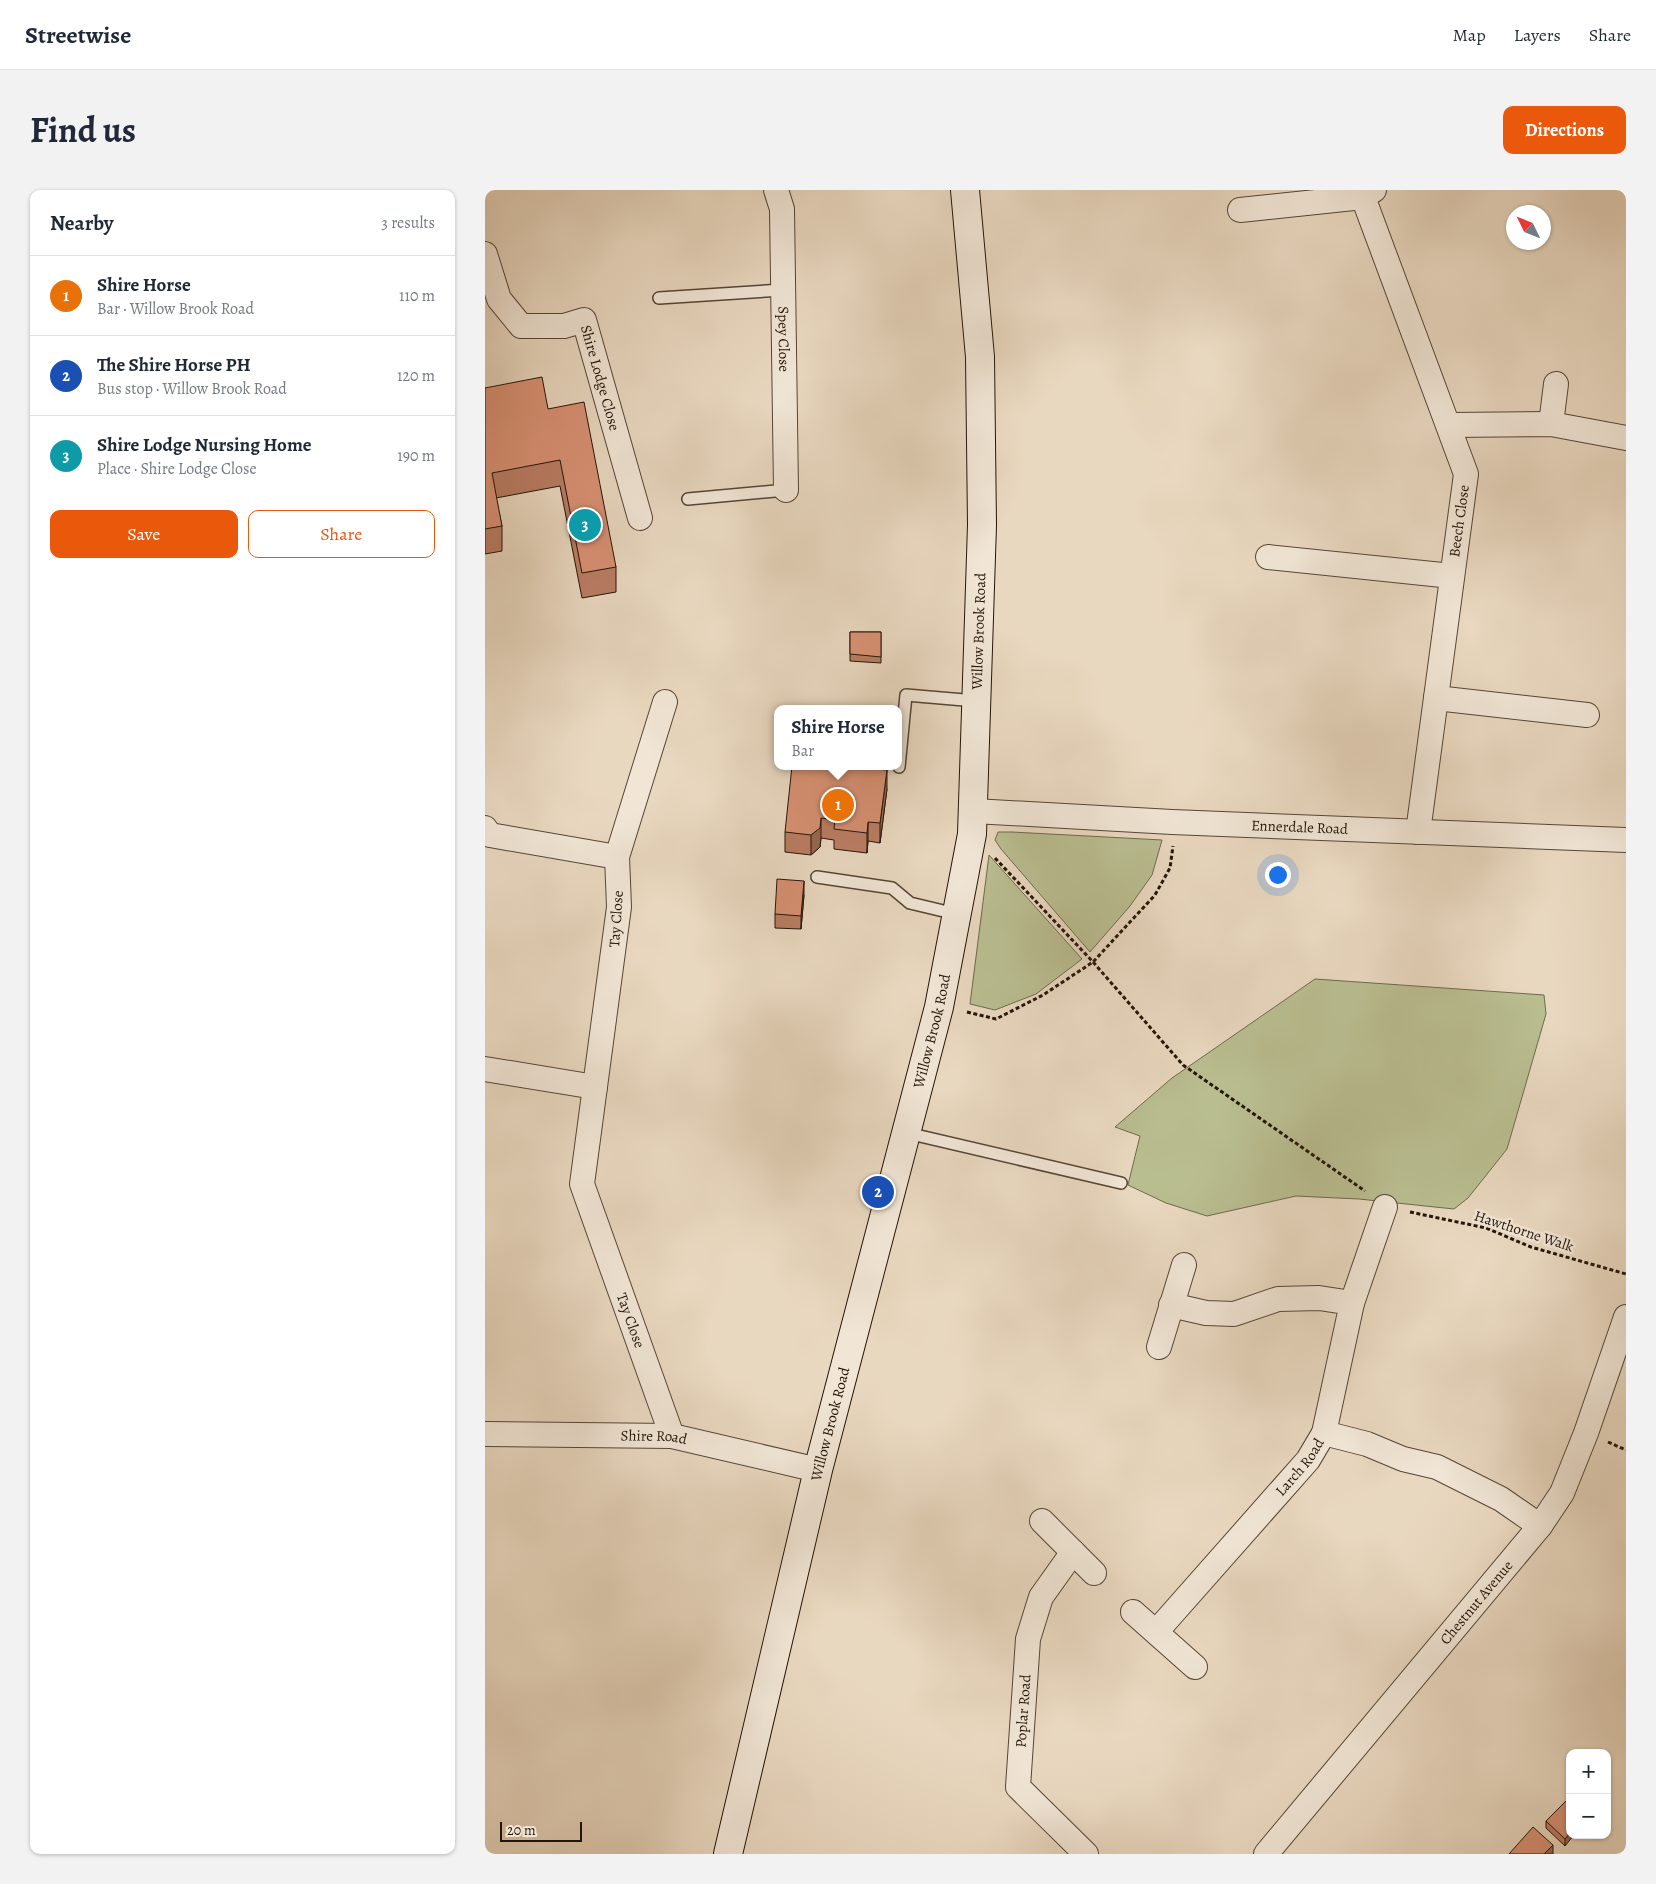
<!DOCTYPE html>
<meta charset="utf-8">
<style>
body{margin:0;font-family:Alegreya,serif;background:#f2f2f3;color:#1f2937}
.controls{position:absolute;right:15px;bottom:15px;display:grid;overflow:hidden;border-radius:10px;box-shadow:0 1px 4px #0004}
.controls button{width:45px;height:45px;display:grid;place-items:center;padding:0;border:0;border-bottom:1px solid #e0e1e3;background:#fff;color:#1f2937;font:25px sans-serif}
.compass{position:absolute;left:1021px;top:15px;width:45px;height:45px;border-radius:50%;background:#fff;box-shadow:0 1px 4px #0004;rotate:313deg}
.scale{position:absolute;left:15px;bottom:12px;width:82px;box-sizing:border-box;padding-left:5px;border:2px solid #241508;border-top:0;font-size:14px;line-height:18px;white-space:nowrap;color:#241508;-webkit-text-stroke:4px #f1e6d6;paint-order:stroke}
.you{position:absolute;left:792px;top:684px;width:18px;height:18px;margin:-12px;border:4px solid #fff;border-radius:50%;background:#1a73e8;box-shadow:0 0 0 8px #1a73e833}
.badge{display:grid;place-items:center;width:32px;height:32px;border-radius:50%;background:#ea580c;color:#fff;font-size:16px;font-weight:700}
.pin{position:absolute;translate:-50% -50%;border:2px solid #fff;box-shadow:0 1px 5px #0006}
.popup{position:absolute;left:289px;top:515px;width:128px;height:65px;box-sizing:border-box;display:grid;place-content:center;border-radius:10px;background:#fff;filter:drop-shadow(0 1px 4px #0005);font-size:16px;white-space:nowrap;color:#747a83}
.popup b{font-size:19px;color:#1f2937}
.popup::after{content:'';position:absolute;left:50%;top:100%;margin-left:-10px;border:10px solid transparent;border-top-color:#fff}
.list{margin:0;padding:0;list-style:none}
h2{display:flex;justify-content:space-between;align-items:center;height:65px;margin:0;padding:0 20px;font-size:21px}
h2 small{font-size:16px;font-weight:400;color:#747a83}
.list li{display:grid;grid-template-columns:32px 1fr auto;gap:15px;align-items:center;box-sizing:border-box;height:80px;padding:0 20px;border-top:1px solid #e0e1e3}
.list b{display:block;font-size:19px;white-space:nowrap}
.list p{margin:0;font-size:16px;white-space:nowrap;color:#747a83}
.list em{font-size:16px;font-style:normal;color:#747a83}
.actions{display:flex;gap:10px;padding:15px 20px}
.actions a{flex:1;padding:11px 0;border:1px solid #ea580c;border-radius:10px;text-align:center;font-size:18px;color:#ea580c}
.actions .main{background:#ea580c;color:#fff}
.map{position:relative;flex:none;width:1141px;height:1664px;overflow:hidden;border-radius:10px}
header{display:flex;align-items:center;gap:30px;box-sizing:border-box;height:70px;padding:0 25px;background:#fff;border-bottom:1px solid #e0e1e3}
header strong{font-size:24px}
nav{display:flex;gap:28px;margin-inline-start:auto;font-size:18px}
.intro{display:flex;align-items:center;justify-content:space-between;box-sizing:border-box;height:120px;padding:0 30px}
h1{margin:0;font-size:35px}
.button{padding:12px 22px;border-radius:10px;background:#ea580c;color:#fff;font-size:18px;font-weight:700}
main{display:flex;gap:30px;padding:0 30px}
aside{flex:1;background:#fff;border-radius:10px;box-shadow:0 1px 4px #0004}
.map>svg:first-child{display:block}
</style>
<header>
<strong>Streetwise</strong>
<nav><a>Map</a><a>Layers</a><a>Share</a></nav>
</header>
<div class="intro"><h1>Find us</h1><a class="button">Directions</a></div>
<main>
<aside>
<h2>Nearby<small>3 results</small></h2>
<ul class="list">
<li><span class="badge" style="background:#e8710a">1</span><div><b>Shire Horse</b><p>Bar · Willow Brook Road</p></div><em>110 m</em></li>
<li><span class="badge" style="background:#1a4fb4">2</span><div><b>The Shire Horse PH</b><p>Bus stop · Willow Brook Road</p></div><em>120 m</em></li>
<li><span class="badge" style="background:#0f9aa8">3</span><div><b>Shire Lodge Nursing Home</b><p>Place · Shire Lodge Close</p></div><em>190 m</em></li>
</ul>
<div class="actions"><a class="main">Save</a><a>Share</a></div>
</aside>
<div class="map">
<svg width="1141" height="1664" viewBox="0 0 1141 1664">
<rect width="100%" height="100%" fill="#e9d8c0"/>
<filter id="stains"><feTurbulence type="fractalNoise" baseFrequency=".004" numOctaves="4"/><feColorMatrix values="0 0 0 0 .2 0 0 0 0 .09 0 0 0 0 .02 0 0 0 .5 -.17"/></filter>
<radialGradient id="worn" r=".72"><stop offset=".6" stop-color="#630" stop-opacity="0"/><stop offset="1" stop-color="#630" stop-opacity=".3"/></radialGradient>
<g fill="#b9be91" stroke="#6e6a4c">
<polygon points="513,642 527,642 677,650 667,685 645,716 605,762 516,659 510,650"/>
<polygon points="504,665 597,769 551,804 510,820 485,814"/>
<polygon points="830,789 1059,805 1061,824 1022,959 983,1008 969,1019 874,1009 811,1006 722,1026 681,1013 643,995 655,946 630,937 687,888"/>
</g>
<g fill="none" stroke-linecap="round" stroke-linejoin="round">
<defs>
<g id="lane">
<polyline points="174,108 297,100"/>
<polyline points="203,309 301,300"/>
<polyline points="414,577 421,505 491,511"/>
<polyline points="332,687 407,698 425,713 471,724"/>
<polyline points="422,943 636,993"/>
</g>
<g id="street">
<path id="s1" d="M291,0L297,19L301,300"/>
<polyline points="878,7 981,284 933,642"/>
<polyline points="755,20 878,7 889,0"/>
<path id="s2" d="M0,64L14,109L36,136H79L99,130L155,328"/>
<polyline points="1066,234 1071,194"/>
<polyline points="964,235 1066,234 1141,248"/>
<polyline points="783,367 967,386"/>
<polyline points="951,508 1102,525"/>
<path id="s3" d="M489,621L687,632L1141,650"/>
<path id="s4" d="M0,638L5,645L132,667L134,717L97,994L187,1246"/>
<polyline points="132,667 180,512"/>
<polyline points="0,879 110,897"/>
<polyline points="867,1113 900,1017"/>
<polyline points="686,1115 721,1123 749,1124 793,1109 834,1108 867,1113 839,1243"/>
<polyline points="674,1157 699,1075"/>
<path id="s5" d="M0,1244L187,1246L333,1280"/>
<polyline points="557,1331 609,1383"/>
<polyline points="588,1362 556,1407 543,1449 533,1597 601,1664"/>
<polyline points="648,1422 710,1477"/>
<path id="s6" d="M671,1442L823,1270L839,1243L882,1254L918,1269L952,1277L1016,1309L1055,1336"/>
<path id="s7" d="M781,1664L1055,1336L1077,1303L1101,1243L1141,1127"/>
</g>
<g id="secondary">
<path id="s8" d="M243,1664L333,1280L454,817L487,644L497,335L495,167L480,0"/>
</g>
</defs>
<use href="#lane" stroke="#554636" stroke-width="14"/>
<use href="#street" stroke="#554636" stroke-width="26"/>
<use href="#secondary" stroke="#241508" stroke-width="30"/>
<g stroke="#241508" stroke-width="3" stroke-dasharray="4 2.5" stroke-linecap="butt">
<polyline points="510,668 608,772 698,875 880,1001"/>
<polyline points="482,822 511,829 558,805 608,772 670,705 685,678 688,656"/>
<polyline points="925,1022 1001,1038 1046,1057 1141,1084"/>
<polyline points="1123,1252 1141,1260"/>
</g>
<use href="#lane" stroke="#f1e6d6" stroke-width="11"/>
<use href="#street" stroke="#f1e6d6" stroke-width="24"/>
<use href="#secondary" stroke="#f1e6d6" stroke-width="28"/>
</g>
<g fill="#ba7d64" stroke="#241508">
<polygon points="0,198 63,219 131,377 131,402 97,408 75,296 11,308 17,336 17,361 0,364"/>
<polygon points="365,442 396,442 396,473 365,471"/>
<polygon points="391,576 391,579 402,599 395,653 383,651 382,663 349,659 349,650 336,648 335,657 326,665 300,662 300,642"/>
<polygon points="319,705 316,739 290,738 290,724"/>
<polygon points="1085,1607 1080,1656 1061,1638 1061,1631"/>
</g>
<g fill="#976651" stroke="#241508">
<polygon points="402,580 402,599 395,653 395,633"/>
<polygon points="336,628 336,648 335,657 326,665 326,645"/>
<polygon points="383,632 383,651 382,663 382,643"/>
<polygon points="319,691 319,705 316,739 316,726"/>
<polygon points="1085,1643 1085,1645 1089,1645 1080,1656 1080,1649"/>
<polygon points="1068,1655 1068,1664 1059,1664"/>
</g>
<g fill="#d89174" stroke="#241508">
<polygon points="57,187 63,219 99,212 131,377 97,383 75,270 7,283 17,336 0,339 0,198"/>
<polygon points="365,442 396,442 396,467 365,464"/>
<polygon points="307,576 391,576 390,579 402,580 395,633 383,632 382,643 349,639 350,630 336,628 335,638 326,645 300,642"/>
<polygon points="292,689 319,691 316,726 290,724"/>
<polygon points="1085,1607 1085,1643 1080,1649 1061,1631"/>
<polygon points="1048,1637 1068,1655 1059,1664 1024,1664"/>
</g>
<g text-anchor="middle" dominant-baseline="central" stroke-width="5" stroke-linejoin="round" paint-order="stroke">
<g font-size="15" fill="#241508" stroke="#f1e6d6">
<text stroke="none"><textPath href="#s1" startOffset="150">Spey Close</textPath></text>
<text stroke="none"><textPath href="#s2" startOffset="206">Shire Lodge Close</textPath></text>
<text transform="translate(974 331) rotate(-82)">Beech Close</text>
<text stroke="none"><textPath href="#s8" startOffset="1252">Willow Brook Road</textPath></text>
<text stroke="none"><textPath href="#s3" startOffset="326">Ennerdale Road</textPath></text>
<text transform="translate(131 729) rotate(-86)">Tay Close</text>
<text stroke="none"><textPath href="#s8" startOffset="848">Willow Brook Road</textPath></text>
<text transform="translate(1039 1041) rotate(18)">Hawthorne Walk</text>
<text stroke="none"><textPath href="#s4" startOffset="612">Tay Close</textPath></text>
<text stroke="none"><textPath href="#s8" startOffset="442">Willow Brook Road</textPath></text>
<text stroke="none"><textPath href="#s5" startOffset="169">Shire Road</textPath></text>
<text stroke="none"><textPath href="#s6" startOffset="219">Larch Road</textPath></text>
<text stroke="none"><textPath href="#s7" startOffset="328">Chestnut Avenue</textPath></text>
<text transform="translate(538 1521) rotate(-86)">Poplar Road</text>
</g>
</g>
<rect width="100%" height="100%" filter="url(#stains)"/>
<rect width="100%" height="100%" fill="url(#worn)"/>
</svg>
<div class="controls">
<button>+</button>
<button>−</button>
</div>
<svg class="compass" viewBox="-18 -18 36 36"><path d="M0-13l5 13h-10z" fill="#e53935"/><path d="M0 13l5-13h-10z" fill="#747a83"/></svg>
<div class="scale">20 m</div>
<div class="you"></div>
<div class="pin badge" style="left:353px;top:615px;background:#e8710a">1</div>
<div class="popup"><b>Shire Horse</b>Bar</div>
<div class="pin badge" style="left:393px;top:1002px;background:#1a4fb4">2</div>
<div class="pin badge" style="left:100px;top:335px;background:#0f9aa8">3</div>
</div>
</main>
